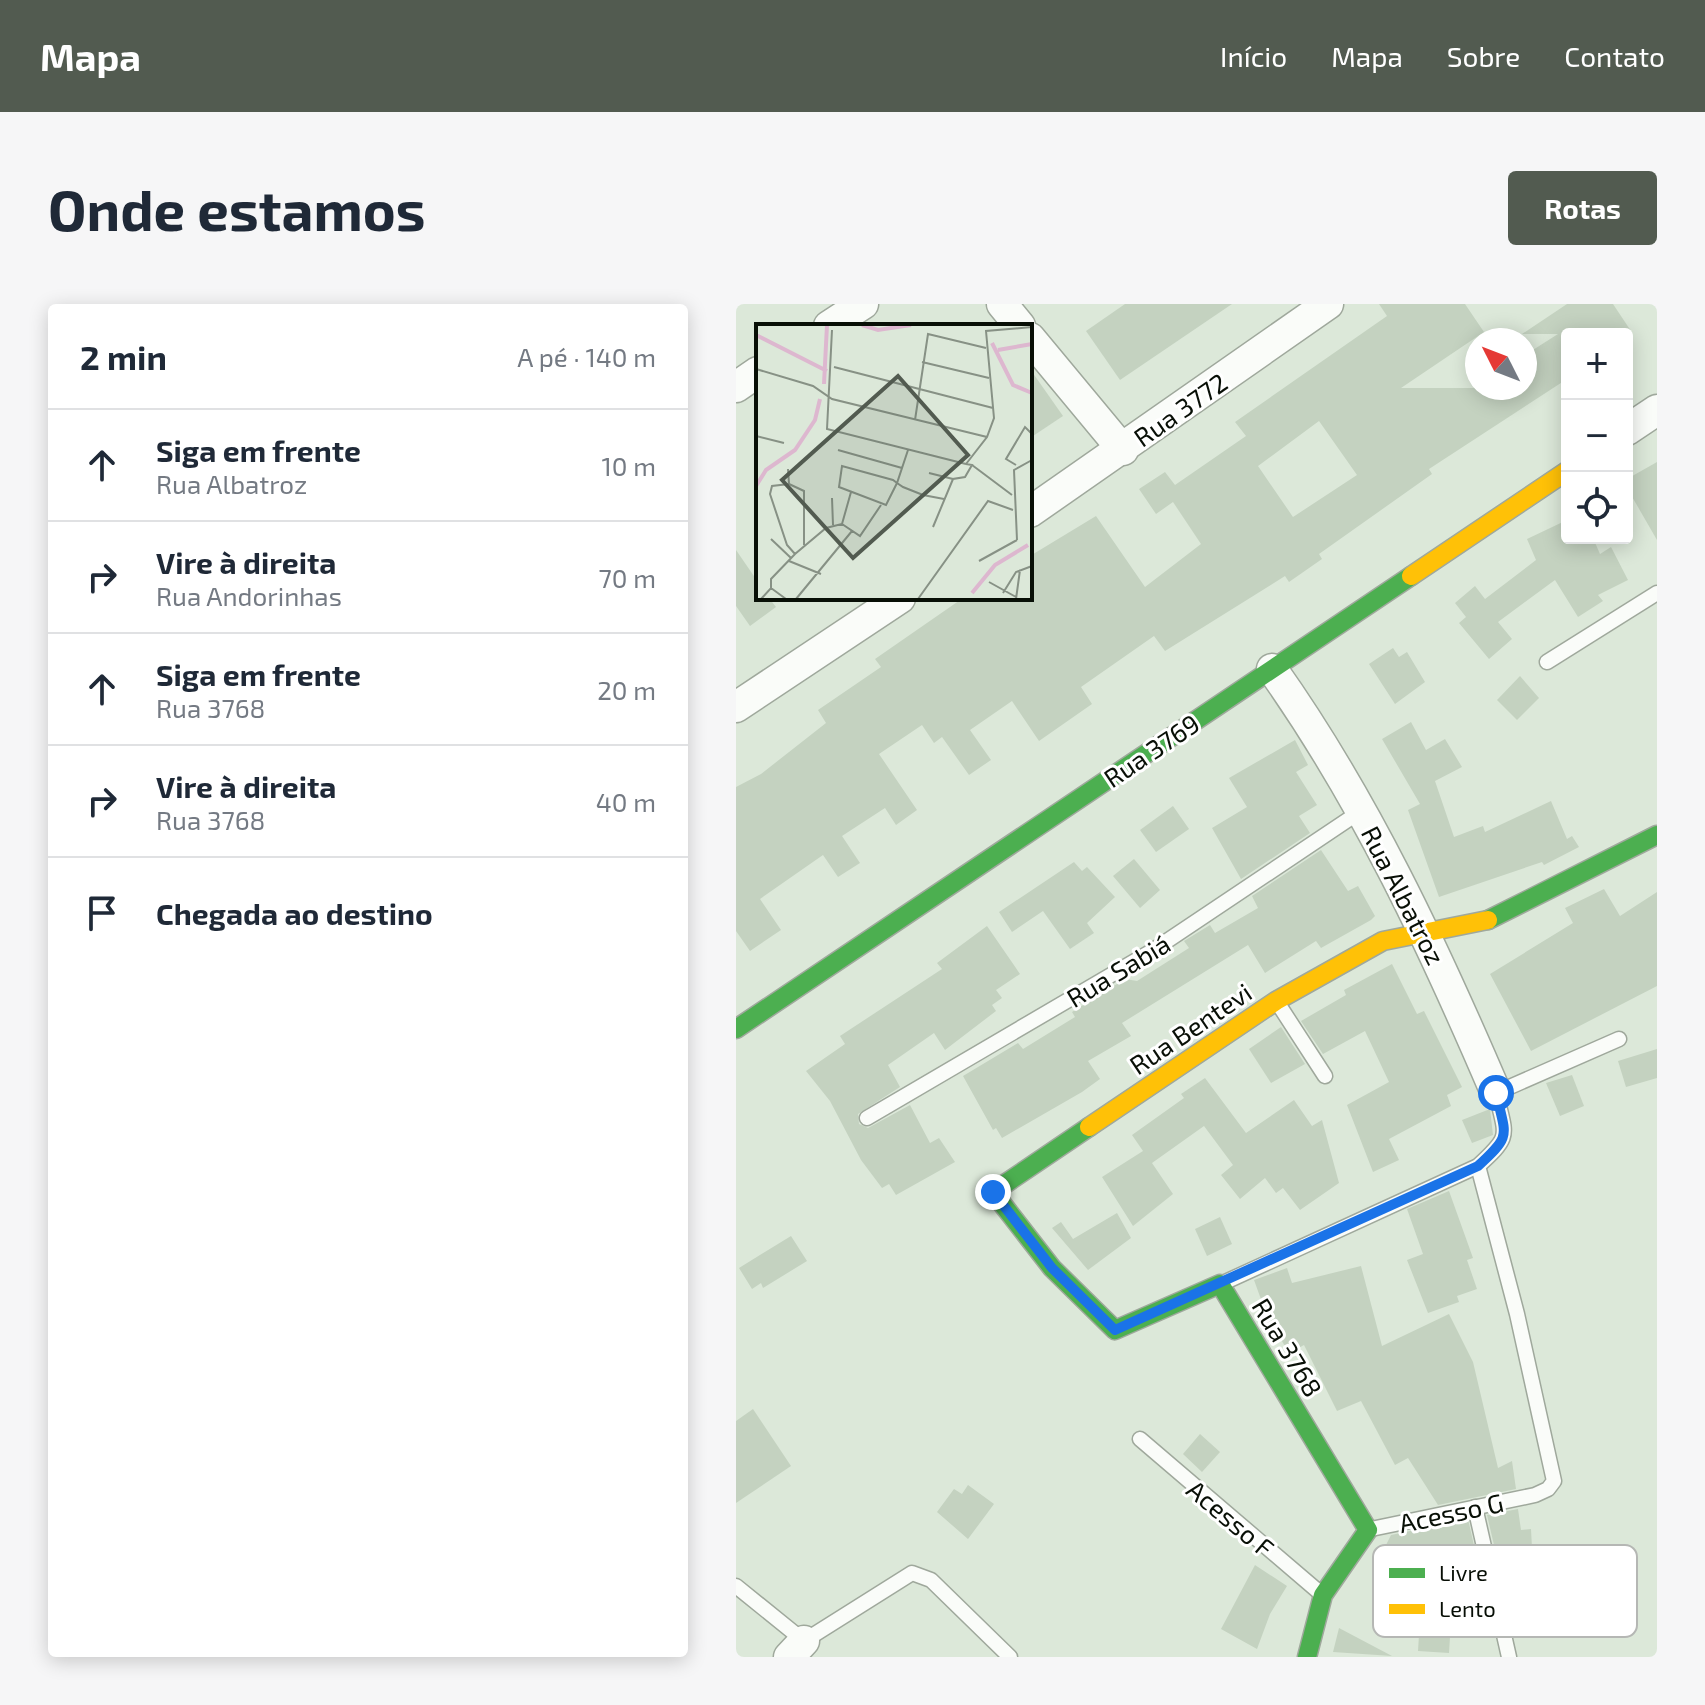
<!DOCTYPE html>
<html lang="pt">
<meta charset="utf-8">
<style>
body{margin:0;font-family:"Exo 2",sans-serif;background:#f6f6f7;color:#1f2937}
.controls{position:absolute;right:24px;top:24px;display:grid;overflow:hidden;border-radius:8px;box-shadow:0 4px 20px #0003}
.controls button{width:72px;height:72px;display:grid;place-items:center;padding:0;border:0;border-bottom:2px solid #e0e1e3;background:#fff;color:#1f2937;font:40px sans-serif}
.compass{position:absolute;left:729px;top:24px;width:72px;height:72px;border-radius:50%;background:#fff;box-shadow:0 4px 20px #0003;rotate:312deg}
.stop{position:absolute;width:24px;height:24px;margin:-18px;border:6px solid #1a73e8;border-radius:50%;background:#fff}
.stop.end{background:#1a73e8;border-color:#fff;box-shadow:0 2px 8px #0008}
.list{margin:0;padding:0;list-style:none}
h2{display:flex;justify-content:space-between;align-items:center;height:104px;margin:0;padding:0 32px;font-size:34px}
h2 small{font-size:26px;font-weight:400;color:#747a83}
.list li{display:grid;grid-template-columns:52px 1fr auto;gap:24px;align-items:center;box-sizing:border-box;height:112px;padding:0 32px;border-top:2px solid #e0e1e3}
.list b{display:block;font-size:30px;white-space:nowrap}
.list p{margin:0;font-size:26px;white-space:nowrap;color:#747a83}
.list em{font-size:26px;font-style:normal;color:#747a83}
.icon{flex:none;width:44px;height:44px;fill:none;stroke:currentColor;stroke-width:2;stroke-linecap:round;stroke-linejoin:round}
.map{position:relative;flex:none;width:921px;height:1353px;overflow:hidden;border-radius:8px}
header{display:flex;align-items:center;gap:48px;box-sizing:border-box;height:112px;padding:0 40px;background:#525b50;color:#fff}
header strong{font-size:38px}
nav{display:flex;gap:44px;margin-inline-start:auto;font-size:28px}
.intro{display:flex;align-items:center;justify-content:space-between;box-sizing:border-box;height:192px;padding:0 48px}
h1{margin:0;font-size:56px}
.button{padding:20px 36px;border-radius:8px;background:#525b50;color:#fff;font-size:28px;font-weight:700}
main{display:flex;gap:48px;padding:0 48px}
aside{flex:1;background:#fff;border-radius:8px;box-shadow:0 4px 20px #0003}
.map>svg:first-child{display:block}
</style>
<header>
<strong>Mapa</strong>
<nav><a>Início</a><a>Mapa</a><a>Sobre</a><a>Contato</a></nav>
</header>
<div class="intro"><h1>Onde estamos</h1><a class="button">Rotas</a></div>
<main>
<aside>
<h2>2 min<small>A pé · 140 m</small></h2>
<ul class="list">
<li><svg class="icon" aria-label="ahead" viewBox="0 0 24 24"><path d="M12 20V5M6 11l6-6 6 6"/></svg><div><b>Siga em frente</b><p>Rua Albatroz</p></div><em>10 m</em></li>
<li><svg class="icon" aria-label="right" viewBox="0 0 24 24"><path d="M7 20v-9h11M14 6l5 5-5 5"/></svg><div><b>Vire à direita</b><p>Rua Andorinhas</p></div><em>70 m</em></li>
<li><svg class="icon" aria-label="ahead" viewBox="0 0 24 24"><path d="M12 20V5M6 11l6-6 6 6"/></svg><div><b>Siga em frente</b><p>Rua 3768</p></div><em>20 m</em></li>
<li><svg class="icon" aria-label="right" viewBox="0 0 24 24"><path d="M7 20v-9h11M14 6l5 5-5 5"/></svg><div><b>Vire à direita</b><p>Rua 3768</p></div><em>40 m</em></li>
<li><svg class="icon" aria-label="arrive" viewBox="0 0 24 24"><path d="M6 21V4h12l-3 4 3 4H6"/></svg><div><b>Chegada ao destino</b></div></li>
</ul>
</aside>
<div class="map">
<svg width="921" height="1353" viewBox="0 0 921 1353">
<rect width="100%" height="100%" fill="#dce8d9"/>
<g fill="#c4d2c0" fill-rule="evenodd">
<polygon points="389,0 496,0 384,76 350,27"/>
<path d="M643,0H729L748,28L665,84H789V51L822,30H786L831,0H877L897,30H831V75L693,165L696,170L583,250L586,255L553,278L549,272L429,347L418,332L345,383L356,400L303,437L276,397L234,426L255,456L233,471L206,433L198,439L186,421L143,450L181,506L160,521L149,504L106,532L124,559L102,573L87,551L24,595L45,626L14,647L0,627V483L25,470L90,419L82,406L145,363L139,355L227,294H294V252L360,212L409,283L465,240L437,198L420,210L403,185L429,168L439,181L510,132L499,118L651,12ZM583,117L621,171L557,213L522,162Z"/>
<polygon points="294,65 327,112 294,134"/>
<polygon points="921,158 921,236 891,184 891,175"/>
<polygon points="831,216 831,234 857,234 864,250 875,243 892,276 862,291 867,297 842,313 819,276 762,318 776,335 753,355 723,319 730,313 719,299 739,282 749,295 800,256 791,235"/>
<polygon points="0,246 22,278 22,294 33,294 40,303 14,322 0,302"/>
<polygon points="657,344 663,353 671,348 689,378 659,400 633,360"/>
<polygon points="784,372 803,394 781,416 761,396"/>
<polygon points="675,418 690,446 709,435 726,463 699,477 718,533 747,522 749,528 815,497 831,535 836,532 843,543 808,561 806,558 703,593 672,506 684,500 646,435"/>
<polygon points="559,436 572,461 560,468 581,501 563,512 574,529 505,575 476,524 511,503 493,474"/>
<polygon points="437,502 453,525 420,548 404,526"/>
<polygon points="585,546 612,587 622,582 639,612 635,616 585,644 580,637 529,669 512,641 386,719 395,732 352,757 364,775 346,788 266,834 260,824 257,826 227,772 282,739 287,745 339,713 336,708 389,675 401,677 453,644 448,637 474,621 479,629 522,604 516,592"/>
<polygon points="398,555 424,586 404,604 377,572"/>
<polygon points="338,558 346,567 351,563 379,593 351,619 358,629 334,645 307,607 276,628 263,608"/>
<polygon points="868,585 884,612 921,588 921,682 795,747 754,670 837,619 829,604"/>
<polygon points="251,622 284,670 260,686 266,694 256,701 260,707 209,746 198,729 152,761 164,783 122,810 123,820 132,824 174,801 194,839 203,834 219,858 160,891 153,880 146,884 125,856 94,797 70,767 109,740 104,732 206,665 201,659"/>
<polygon points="656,660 681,710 688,707 726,783 711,791 715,802 653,835 663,856 637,868 611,801 653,778 629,727 587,750 565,717 610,691 608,686"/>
<polygon points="545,723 569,760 535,779 513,745"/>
<polygon points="921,745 921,774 890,783 882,757"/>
<polygon points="836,771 848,802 824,812 810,779"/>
<polygon points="469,774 510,829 558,796 576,822 586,816 603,879 564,906 547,884 540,889 529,874 504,895 485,871 497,861 468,822 416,859 437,890 397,922 366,873 407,847 396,831 448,794 445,790"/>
<polygon points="754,805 757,831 736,839 726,816"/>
<polygon points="713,887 737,954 731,956 741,985 721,992 723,998 692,1009 671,956 687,950 671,905"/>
<polygon points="381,909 395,934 352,966 316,924 325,918 337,935"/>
<polygon points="484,913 496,940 471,952 459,925"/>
<polygon points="55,932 71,957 27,984 25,979 16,985 3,964"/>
<polygon points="625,962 646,1042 713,1010 737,1058 762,1164 776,1157 780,1185 702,1201 672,1154 659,1161 625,1097 601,1107 568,1041 553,1049 531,1012 518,976 551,964 556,979"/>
<polygon points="17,1105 55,1162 0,1199 0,1117"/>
<polygon points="464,1130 484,1148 466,1168 447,1150"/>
<polygon points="232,1181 258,1200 232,1235 201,1208 218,1185 226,1190"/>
<polygon points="782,1205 785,1226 795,1225 796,1244 792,1274 765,1271 751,1211"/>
<polygon points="732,1215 744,1268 720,1265 722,1279 698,1286 690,1252 657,1262 650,1241 655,1231"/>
<polygon points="519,1261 551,1282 534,1310 521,1345 485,1325"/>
<polygon points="684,1316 715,1318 713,1349 682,1347"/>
<polygon points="603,1324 656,1352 597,1348"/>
</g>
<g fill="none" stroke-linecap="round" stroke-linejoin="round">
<defs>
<g id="lane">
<polyline points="811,358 921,289"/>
<polyline points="541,698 589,772"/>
<polyline points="131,814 416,647 625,507"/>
<path d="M487,979L742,862C776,831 770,833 760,789L883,735"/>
<polyline points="404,1135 583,1288"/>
<polyline points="739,1203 773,1353"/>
<polyline points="635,1225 799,1191 812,1185 818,1177 781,1010 742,862"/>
<polyline points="0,1282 68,1337 176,1269 195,1276 274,1353"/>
</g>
<g id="street">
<polyline points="266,0 284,22"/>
<polyline points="93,22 127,0"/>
<polyline points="294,34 387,146"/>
<polyline points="0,83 22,68"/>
<polyline points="891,126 921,106"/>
<polyline points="294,208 592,0"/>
<path d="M536,365C629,496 697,642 760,789"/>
<polyline points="0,403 164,294"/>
<polyline points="53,1353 68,1337"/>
</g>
<g id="fast">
<polyline points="752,616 921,531"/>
<polyline points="0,725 675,272"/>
<polyline points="353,823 257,888 316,964 379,1026 484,980 632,1226 587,1291 571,1353"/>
</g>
<g id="slow">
<polyline points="675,272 831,167"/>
<polyline points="353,823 540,697 647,637 752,616"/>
</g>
</defs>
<use href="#lane" stroke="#9fa89c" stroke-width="17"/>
<use href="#street" stroke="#9fa89c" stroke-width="33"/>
<use href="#fast" stroke="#9fa89c" stroke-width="21"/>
<use href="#slow" stroke="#9fa89c" stroke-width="21"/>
<use href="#lane" stroke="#fafcf9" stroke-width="14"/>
<use href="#street" stroke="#fafcf9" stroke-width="30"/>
<use href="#fast" stroke="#4caf50" stroke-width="18"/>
<use href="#slow" stroke="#ffc107" stroke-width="18"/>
</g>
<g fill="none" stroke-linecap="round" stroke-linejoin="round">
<path stroke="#1a73e8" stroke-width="10" d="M257,888L316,964L379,1026L742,862C776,831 770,833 760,789"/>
</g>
<g text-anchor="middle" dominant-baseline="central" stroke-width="6" stroke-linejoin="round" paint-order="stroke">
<g font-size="26" fill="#080f06" stroke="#fff">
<text transform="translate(444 105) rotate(-35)">Rua 3772</text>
<text transform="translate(415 446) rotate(-34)">Rua 3769</text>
<text transform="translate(668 591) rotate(63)">Rua Albatroz</text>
<text transform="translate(382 666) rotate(-31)">Rua Sabiá</text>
<text transform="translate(454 724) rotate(-34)">Rua Bentevi</text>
<text transform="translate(552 1043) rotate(59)">Rua 3768</text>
<text transform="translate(715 1208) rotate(-12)">Acesso G</text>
<text transform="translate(495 1214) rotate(40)">Acesso F</text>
</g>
</g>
<g transform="translate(20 20)">
<rect width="276" height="276" fill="#dce8d9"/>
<path fill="none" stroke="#ddb7cf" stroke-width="4" d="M106,1L122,6L155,1M0,11L71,47M236,19L257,61L276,69M242,26L276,20M68,60L71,1M0,162L10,146L39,126L59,96L64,75M216,269L239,241L272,221"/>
<path fill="none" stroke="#879185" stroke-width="2" d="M76,6L71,105L210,140M166,38L233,54M78,43L237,84M0,45L57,62L76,75L231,113M159,96L172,10L230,24M0,112L28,119M82,126L146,144M152,126L141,159L130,181L83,163L86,142L137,156L141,159L147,163L167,171L188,175M210,140L231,113L238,94L230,7L276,3M216,141L256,171M260,141L250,135L269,103L276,110M32,145L33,160L48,167V221M173,149L197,155M33,160L16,162L14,170L31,221L39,230M76,174L77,201M86,200L104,212L125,181M177,203L197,155L209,153L216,141L210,140M15,215L35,234M261,216L258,146L276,136M33,237L65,250M223,237L261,216M233,258L260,273M15,264V255L39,230L70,204L86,200L95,168M247,269L260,248L276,242M5,275L15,264L30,275M40,275L96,207M162,275L232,177L257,186M260,275L264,246"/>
<path fill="#525b50" fill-opacity="0.15" stroke="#525b50" stroke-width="4" d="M142,52L212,131L97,234L26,156Z"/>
<rect width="276" height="276" fill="none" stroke="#080f06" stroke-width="4"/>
</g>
<rect x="637" y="1241" width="264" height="92" rx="12" fill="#fff" stroke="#b5b7b4" stroke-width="2"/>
<rect x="653" y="1264" width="36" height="10" fill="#4caf50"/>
<rect x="653" y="1300" width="36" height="10" fill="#ffc107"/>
<g font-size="22" fill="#080f06">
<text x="703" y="1277">Livre</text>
<text x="703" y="1313">Lento</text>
</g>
</svg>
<div class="controls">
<button>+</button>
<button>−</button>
<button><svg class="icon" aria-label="locate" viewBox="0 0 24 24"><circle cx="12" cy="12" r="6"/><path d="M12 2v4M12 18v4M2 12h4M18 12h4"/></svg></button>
</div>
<svg class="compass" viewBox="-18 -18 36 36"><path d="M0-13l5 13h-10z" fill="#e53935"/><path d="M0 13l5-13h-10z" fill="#747a83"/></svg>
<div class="stop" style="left:760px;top:789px"></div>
<div class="stop end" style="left:257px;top:888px"></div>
</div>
</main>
